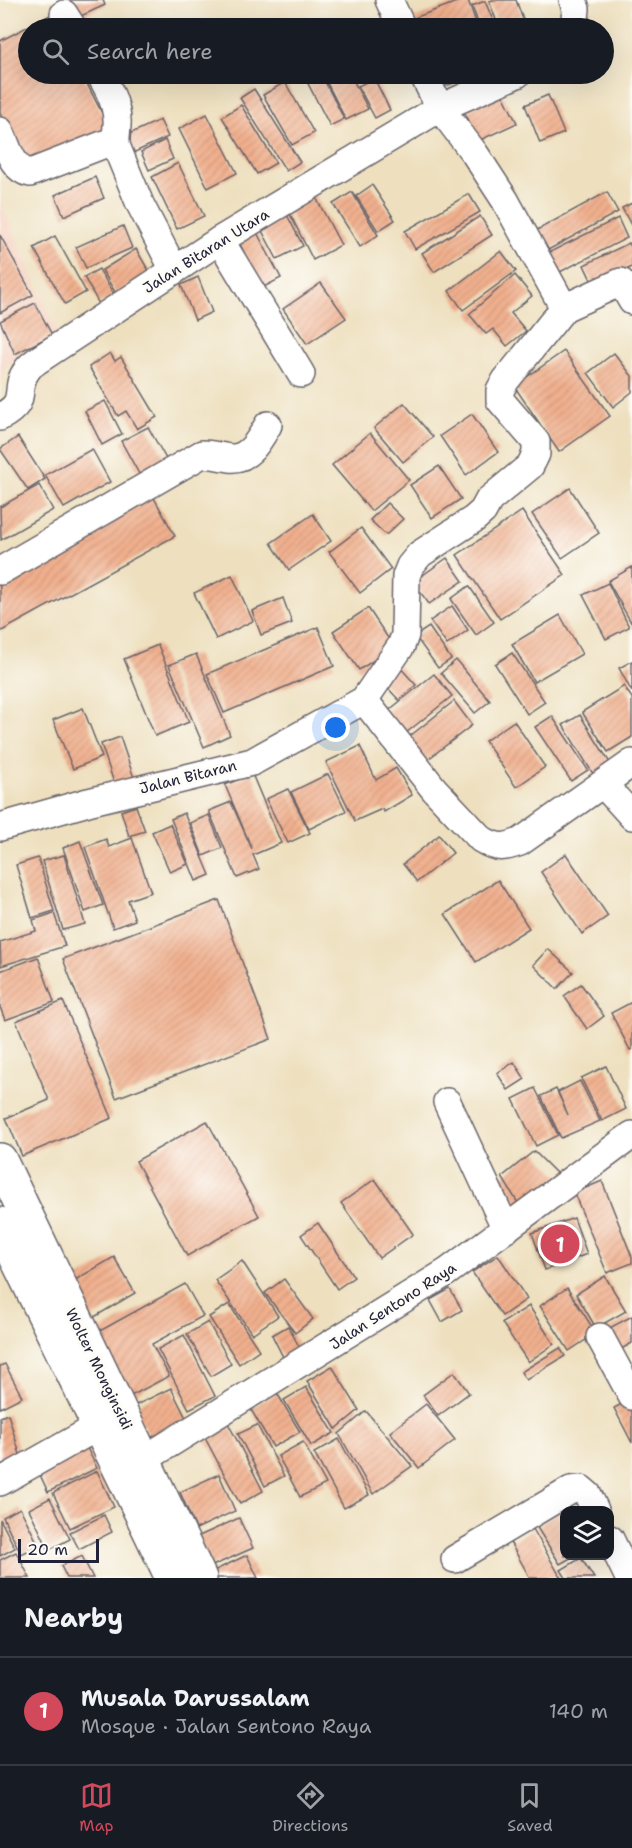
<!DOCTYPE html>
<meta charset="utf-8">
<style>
body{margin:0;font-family:"Shantell Sans",sans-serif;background:#242831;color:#f1f3f6}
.controls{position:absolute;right:18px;bottom:18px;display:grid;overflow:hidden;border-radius:12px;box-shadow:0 6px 24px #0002}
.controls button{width:54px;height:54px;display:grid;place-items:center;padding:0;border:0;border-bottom:2px solid #363941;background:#171b24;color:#f1f3f6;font:30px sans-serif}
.scale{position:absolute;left:18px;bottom:15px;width:81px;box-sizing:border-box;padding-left:6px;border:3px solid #22223b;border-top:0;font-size:16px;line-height:21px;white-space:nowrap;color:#22223b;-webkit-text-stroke:4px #fdfcf7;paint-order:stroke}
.you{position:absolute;left:336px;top:728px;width:21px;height:21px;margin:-15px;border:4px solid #fff;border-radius:50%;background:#1a73e8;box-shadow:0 0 0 9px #1a73e833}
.badge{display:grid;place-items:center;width:39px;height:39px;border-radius:50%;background:#d1495b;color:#fff;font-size:20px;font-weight:700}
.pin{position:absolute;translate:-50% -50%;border:3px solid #fff;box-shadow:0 2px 6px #0006}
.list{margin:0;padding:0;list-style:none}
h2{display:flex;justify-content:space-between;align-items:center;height:78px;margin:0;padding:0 24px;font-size:26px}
h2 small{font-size:20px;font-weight:400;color:#9ea1a6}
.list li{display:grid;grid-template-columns:39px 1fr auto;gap:18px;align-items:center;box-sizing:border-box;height:108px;padding:0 24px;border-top:2px solid #363941}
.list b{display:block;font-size:22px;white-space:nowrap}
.list p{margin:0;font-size:20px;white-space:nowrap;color:#9ea1a6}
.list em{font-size:20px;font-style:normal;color:#9ea1a6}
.icon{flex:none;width:33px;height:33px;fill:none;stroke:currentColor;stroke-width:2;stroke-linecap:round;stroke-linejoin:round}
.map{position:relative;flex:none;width:632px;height:1578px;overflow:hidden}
.search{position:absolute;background:#171b24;box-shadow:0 6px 24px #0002;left:18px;right:18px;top:18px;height:66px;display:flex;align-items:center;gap:15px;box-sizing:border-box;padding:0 21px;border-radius:33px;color:#9ea1a6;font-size:22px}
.sheet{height:186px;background:#171b24}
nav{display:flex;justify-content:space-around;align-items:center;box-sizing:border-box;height:84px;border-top:2px solid #363941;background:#171b24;font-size:16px;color:#9ea1a6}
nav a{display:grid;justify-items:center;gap:3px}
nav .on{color:#d1495b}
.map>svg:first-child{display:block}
</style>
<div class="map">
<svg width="632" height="1578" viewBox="0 0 632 1578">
<defs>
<pattern id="building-hatch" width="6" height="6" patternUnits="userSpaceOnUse" patternTransform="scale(1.5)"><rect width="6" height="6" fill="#f1b08e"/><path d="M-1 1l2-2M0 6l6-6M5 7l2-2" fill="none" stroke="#ce977b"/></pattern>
</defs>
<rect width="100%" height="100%" fill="#fdfcf7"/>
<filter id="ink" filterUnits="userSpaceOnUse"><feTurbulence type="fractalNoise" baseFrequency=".0167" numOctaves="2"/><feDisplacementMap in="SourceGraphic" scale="12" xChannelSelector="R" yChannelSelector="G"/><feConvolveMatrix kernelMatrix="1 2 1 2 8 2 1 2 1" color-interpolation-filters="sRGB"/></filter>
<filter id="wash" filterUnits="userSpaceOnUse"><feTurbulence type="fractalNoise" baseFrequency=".008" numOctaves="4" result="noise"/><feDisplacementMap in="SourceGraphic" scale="24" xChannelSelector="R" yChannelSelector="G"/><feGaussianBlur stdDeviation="1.35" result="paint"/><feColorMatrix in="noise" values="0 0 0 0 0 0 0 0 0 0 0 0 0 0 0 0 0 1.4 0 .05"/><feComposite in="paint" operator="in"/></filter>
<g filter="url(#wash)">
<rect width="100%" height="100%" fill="#eee0bf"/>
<polygon fill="#f5d3c2" points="0,201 59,335 6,366 0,385"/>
<g id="blocks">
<g fill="url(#building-hatch)">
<polygon points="63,0 103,0 105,5 72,20"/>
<polygon points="462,0 468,0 478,28 412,28 409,20"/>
<polygon points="493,0 516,0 526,28 499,28 489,1"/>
<polygon points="485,1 496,28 480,28 472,6"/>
<polygon points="52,14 59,28 28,28 28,74 82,74 109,127 27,168 0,113 0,41"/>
<polygon points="303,74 321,74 344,119 330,126"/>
<polygon points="325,74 350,74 368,109 346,120 323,75"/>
<polygon points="429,74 478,74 435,90"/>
<polygon points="374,78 390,110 375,118 358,86"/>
<polygon points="285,82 314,133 292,145 263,95"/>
<polygon points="254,89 300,162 286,171 240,98"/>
<polygon points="502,93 517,123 478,141 464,112"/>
<polygon points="548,95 564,133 540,143 525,105"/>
<polygon points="241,105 276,163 257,174 222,117"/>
<polygon points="207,114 237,173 208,188 179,129"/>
<polygon points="160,120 168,137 124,157 116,140"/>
<polygon points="165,140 173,159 149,170 141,152"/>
<polygon points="178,163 204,216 177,229 152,177"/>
<polygon points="95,177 104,198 64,216 55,195"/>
<polygon points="372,185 395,220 378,231 356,196"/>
<polygon points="313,192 341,245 313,260 286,206"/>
<polygon points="352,192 378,235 360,247 333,204"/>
<polygon points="607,192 618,212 537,256 526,236"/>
<polygon points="469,194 480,212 415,249 405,231"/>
<polygon points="632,203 632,227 622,208"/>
<polygon points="284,209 303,246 277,259 258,223"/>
<polygon points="480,216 492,235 434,272 422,253"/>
<polygon points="618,218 627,238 548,278 538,258"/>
<polygon points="123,226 132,248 86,268 76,247"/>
<polygon points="254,227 281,278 262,288 236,236"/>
<polygon points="0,235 33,295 0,313"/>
<polygon points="55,236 86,292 65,304 34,248"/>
<polygon points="629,243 632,248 632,267 594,286 584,265"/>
<polygon points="136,249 150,273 116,294 102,270"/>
<polygon points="501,251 516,271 463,310 449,291"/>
<polygon points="99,269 114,295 99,304 84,277"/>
<polygon points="515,275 532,296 511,313 526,331 507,346 493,329 486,334 469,314"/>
<polygon points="198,277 212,312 195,320 181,285"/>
<polygon points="321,283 346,318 307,344 283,309"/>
<polygon points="35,303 52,335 15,354 0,321"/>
<polygon points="564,351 610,416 559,452 514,386"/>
<polygon points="110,353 115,361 121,357 157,417 137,429 126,411 118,416 89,367"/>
<polygon points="614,353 632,376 632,392 613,407 588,373"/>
<polygon points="105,401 122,434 102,445 85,411"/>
<polygon points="404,403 433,437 403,462 374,428"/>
<polygon points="472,414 498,452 466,475 440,436"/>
<polygon points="148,427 170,466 143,481 121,441"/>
<polygon points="370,433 409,480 371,511 332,465"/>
<polygon points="18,437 45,479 28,490 0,449"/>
<polygon points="92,449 110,482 64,508 45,475"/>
<polygon points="439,466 461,499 432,518 410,485"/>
<polygon points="39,485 53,510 1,540 0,507"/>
<polygon points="570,488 599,533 562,558 532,514"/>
<polygon points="153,496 175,536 0,632 0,580"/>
<polygon points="387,503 403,519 386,535 370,520"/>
<polygon points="522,511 565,575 500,619 457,555"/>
<polygon points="313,514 331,541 289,570 271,543"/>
<polygon points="361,528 391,569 360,593 329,552"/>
<polygon points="447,558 463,581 429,604 413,582"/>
<polygon points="632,567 632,624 608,581"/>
<polygon points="232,575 253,621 216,639 194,593"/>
<polygon points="608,583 629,627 606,639 583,595"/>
<polygon points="469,586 494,622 476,635 451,599"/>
<polygon points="283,598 292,623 261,635 252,611"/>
<polygon points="452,606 468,630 447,645 430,621"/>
<polygon points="368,608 394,647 359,670 333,631"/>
<polygon points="560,615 582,654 534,682 512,644"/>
<polygon points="318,627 334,666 224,713 207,674"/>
<polygon points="429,627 451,659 438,668 415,636"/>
<polygon points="158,645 189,722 155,736 124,659"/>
<polygon points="512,653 545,702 527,714 495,664"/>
<polygon points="196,654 230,735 204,747 169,665"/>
<polygon points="456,660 490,701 475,713 441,673"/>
<polygon points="632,661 632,692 619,668"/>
<polygon points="398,665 416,685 399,700 381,681"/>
<polygon points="434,674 452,696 401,737 383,715"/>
<polygon points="624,686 632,698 632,737 608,752 582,712"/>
<polygon points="454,701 472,725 423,763 405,740"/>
<polygon points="83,708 102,757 73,769 53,720"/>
<polygon points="580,715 612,766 595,777 563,725"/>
<polygon points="552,716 588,770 571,781 535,727"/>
<polygon points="514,721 545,767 516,787 485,741"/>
<polygon points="120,737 134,778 115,786 101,744"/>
<polygon points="360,746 376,780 396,768 412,795 384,812 382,809 355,821 326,762"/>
<polygon points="252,774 281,843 253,855 259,869 237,878 209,811 231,802 252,849 225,785"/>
<polygon points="328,774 346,811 309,829 291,792"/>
<polygon points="288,789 310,833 288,843 266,799"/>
<polygon points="136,806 145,831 129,836 121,811"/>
<polygon points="184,813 210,875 196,881 171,819"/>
<polygon points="209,815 222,848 203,856 190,823"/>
<polygon points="170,824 188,864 170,872 152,832"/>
<polygon points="439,835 453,853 417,882 403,864"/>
<polygon points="132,838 151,892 128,900 135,920 113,928 85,847 106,839 109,847"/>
<polygon points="80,841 103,905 85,912 63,848"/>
<polygon points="566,854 608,916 582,934 541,872"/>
<polygon points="64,855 85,924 63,930 42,861"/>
<polygon points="38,858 54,911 32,918 16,865"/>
<polygon points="498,880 529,928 476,962 445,914"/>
<polygon points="219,900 271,1039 116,1098 63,959"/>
<polygon points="54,913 65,946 1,966 0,942 36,931 33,920"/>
<polygon points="548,949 573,972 557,989 533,965"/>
<polygon points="38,957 54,1002 5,1020 0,1007 0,971"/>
<polygon points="581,984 604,1016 587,1029 564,996"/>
<polygon points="63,1001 112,1118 22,1156 6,1118 49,1100 16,1021"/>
<polygon points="632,1002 632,1049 630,1050 611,1013"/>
<polygon points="514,1062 525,1079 508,1090 497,1073"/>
<polygon points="606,1066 626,1109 602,1121 581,1078"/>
<polygon points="580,1081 600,1121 561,1138 541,1096 556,1089 568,1115 558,1092"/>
<polygon points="535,1088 558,1135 536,1146 513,1099"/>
<polygon points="207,1121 259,1216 187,1256 136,1161"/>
<polygon points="534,1151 559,1176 521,1208 502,1177"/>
<polygon points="375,1179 413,1234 379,1258 341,1203"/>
<polygon points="602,1181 632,1257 632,1263 607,1273 574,1193"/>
<polygon points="574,1218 587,1254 545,1270 532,1233"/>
<polygon points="318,1223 354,1277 337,1289 301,1235"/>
<polygon points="498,1255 527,1299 502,1316 472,1272"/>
<polygon points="114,1257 135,1293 91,1319 70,1283"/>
<polygon points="242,1261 278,1316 252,1334 215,1280"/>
<polygon points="605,1276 626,1311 596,1328 576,1294"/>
<polygon points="284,1279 313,1319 295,1333 265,1293"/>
<polygon points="185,1284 203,1316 152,1344 169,1376 131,1396 87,1338"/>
<polygon points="567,1288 596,1333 569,1351 540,1306"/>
<polygon points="450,1289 462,1310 442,1322 430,1300"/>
<polygon points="229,1304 259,1350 239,1364 209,1317"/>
<polygon points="529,1306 554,1344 528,1362 502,1323"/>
<polygon points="632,1316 632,1343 616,1352 604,1331"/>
<polygon points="208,1322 231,1364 211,1376 187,1334"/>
<polygon points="288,1326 302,1352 285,1361 272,1335"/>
<polygon points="184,1335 215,1396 189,1409 158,1349"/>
<polygon points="560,1348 565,1356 526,1380 521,1372"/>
<polygon points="5,1364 22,1397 0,1408 0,1366"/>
<polygon points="332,1366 359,1410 336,1429 307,1381"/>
<polygon points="454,1372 469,1393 438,1416 423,1395"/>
<polygon points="306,1387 334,1433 311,1446 284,1400"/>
<polygon points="171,1388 187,1420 150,1438 134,1406"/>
<polygon points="277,1393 300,1432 273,1447 250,1408"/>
<polygon points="631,1399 632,1401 632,1443 614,1408"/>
<polygon points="426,1404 455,1440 419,1468 390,1432"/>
<polygon points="366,1411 412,1466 373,1494 339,1434"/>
<polygon points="8,1414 21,1458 0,1465 0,1417"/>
<polygon points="228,1423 263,1491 240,1504 204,1436"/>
<polygon points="257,1425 284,1476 265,1486 238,1434"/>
<polygon points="339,1439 369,1495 344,1508 314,1453"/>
<polygon points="84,1442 97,1468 48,1492 36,1466"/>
<polygon points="303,1442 326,1484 300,1497 278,1456"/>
<polygon points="97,1471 114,1507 70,1528 53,1493"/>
<polygon points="219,1474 235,1511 196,1529 180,1492"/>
<polygon points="50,1498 70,1539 49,1550 29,1509"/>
<polygon points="20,1508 39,1546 21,1554 3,1517"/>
<polygon points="561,1511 564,1517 564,1556 574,1556 560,1564 536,1526"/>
<polygon points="104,1515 112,1532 79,1549 70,1532"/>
<polygon points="239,1518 253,1548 210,1567 197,1537"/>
<polygon points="0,1519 15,1548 0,1556"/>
<polygon points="533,1529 561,1578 530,1578 510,1542"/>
<polygon points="16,1552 30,1578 0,1578 0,1560"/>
<polygon points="247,1555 258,1578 204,1578 203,1576"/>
<polygon points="82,1556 93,1578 67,1578 61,1566"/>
<polygon points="581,1558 594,1578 566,1578 561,1570"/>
</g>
</g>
</g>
<g filter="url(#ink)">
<use href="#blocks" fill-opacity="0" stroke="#696469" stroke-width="1.5"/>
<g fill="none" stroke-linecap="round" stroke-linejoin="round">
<defs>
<g id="street">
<polyline points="389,0 402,28"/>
<polyline points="573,0 576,9 574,28"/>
<polyline points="64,14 73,28"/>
<path d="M100,74C108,88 116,102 117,119C118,129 114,138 117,148L140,204L174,270"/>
<polyline points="423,74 440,108 475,154 505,200 564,308"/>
<path d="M0,131C7,145 12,170 30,173L115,140"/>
<polyline points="220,240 301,374"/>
<path d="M0,417C31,401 12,390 27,370C29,366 34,363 38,360L220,240L440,108L517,74"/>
<path d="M0,571L202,454C212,454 220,457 230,458C249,460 260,439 268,425"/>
<path d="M364,700L434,789L481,839C497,849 504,848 520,842L632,763"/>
<polyline points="603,784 632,816"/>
<polyline points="0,827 88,802 252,762 364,700 401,646 405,635 406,576 410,566 420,554 474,519 483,511 489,500 530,466 536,454 536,442 500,400 500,390 506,380 564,308 621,282 632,301"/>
<polyline points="447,1102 506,1229"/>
<polyline points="600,1337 632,1396"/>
<polyline points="143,1460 447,1272 632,1135"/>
<polyline points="0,1482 99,1426"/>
<polyline points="610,1539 629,1578"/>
<polyline points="455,1559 571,1490 581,1489 588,1495 595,1510"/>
</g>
<polyline id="secondary" points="0,1160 200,1578"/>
<path id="primary" d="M0,1224C57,1342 116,1459 172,1578"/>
</defs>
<use href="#street" stroke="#696469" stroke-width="30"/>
<use href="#secondary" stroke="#696469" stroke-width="36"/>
<use href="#primary" stroke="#696469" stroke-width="36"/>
<use href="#street" stroke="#fff" stroke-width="27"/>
<use href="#secondary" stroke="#fff" stroke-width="33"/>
<use href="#primary" stroke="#fff" stroke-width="33"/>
</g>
</g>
<g text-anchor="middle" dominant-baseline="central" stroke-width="6" stroke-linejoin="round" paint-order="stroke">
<g font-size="15" fill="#22223b" stroke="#fdfcf7">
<text transform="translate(206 251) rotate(-32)">Jalan Bitaran Utara</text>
<text transform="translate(188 777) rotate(-14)">Jalan Bitaran</text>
<text transform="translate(393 1306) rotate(-33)">Jalan Sentono Raya</text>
<text transform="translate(99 1369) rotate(64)">Wolter Monginsidi</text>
</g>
</g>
</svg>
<div class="controls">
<button><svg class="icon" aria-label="layers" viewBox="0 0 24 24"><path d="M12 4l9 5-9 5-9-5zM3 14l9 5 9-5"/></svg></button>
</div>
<div class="scale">20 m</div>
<div class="you"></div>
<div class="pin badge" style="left:560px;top:1244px">1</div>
<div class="search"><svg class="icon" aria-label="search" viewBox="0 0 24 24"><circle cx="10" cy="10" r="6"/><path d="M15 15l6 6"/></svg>Search here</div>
</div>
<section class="sheet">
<h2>Nearby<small></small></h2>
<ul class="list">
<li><span class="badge">1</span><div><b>Musala Darussalam</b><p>Mosque · Jalan Sentono Raya</p></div><em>140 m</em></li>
</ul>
</section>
<nav>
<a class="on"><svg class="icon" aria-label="map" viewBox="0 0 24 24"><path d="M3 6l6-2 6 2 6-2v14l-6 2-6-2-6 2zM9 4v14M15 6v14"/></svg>Map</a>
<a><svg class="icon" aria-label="directions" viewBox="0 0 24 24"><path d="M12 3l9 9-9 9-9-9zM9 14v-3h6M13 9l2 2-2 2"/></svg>Directions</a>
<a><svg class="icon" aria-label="saved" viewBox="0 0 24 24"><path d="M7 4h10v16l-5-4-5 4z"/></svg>Saved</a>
</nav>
